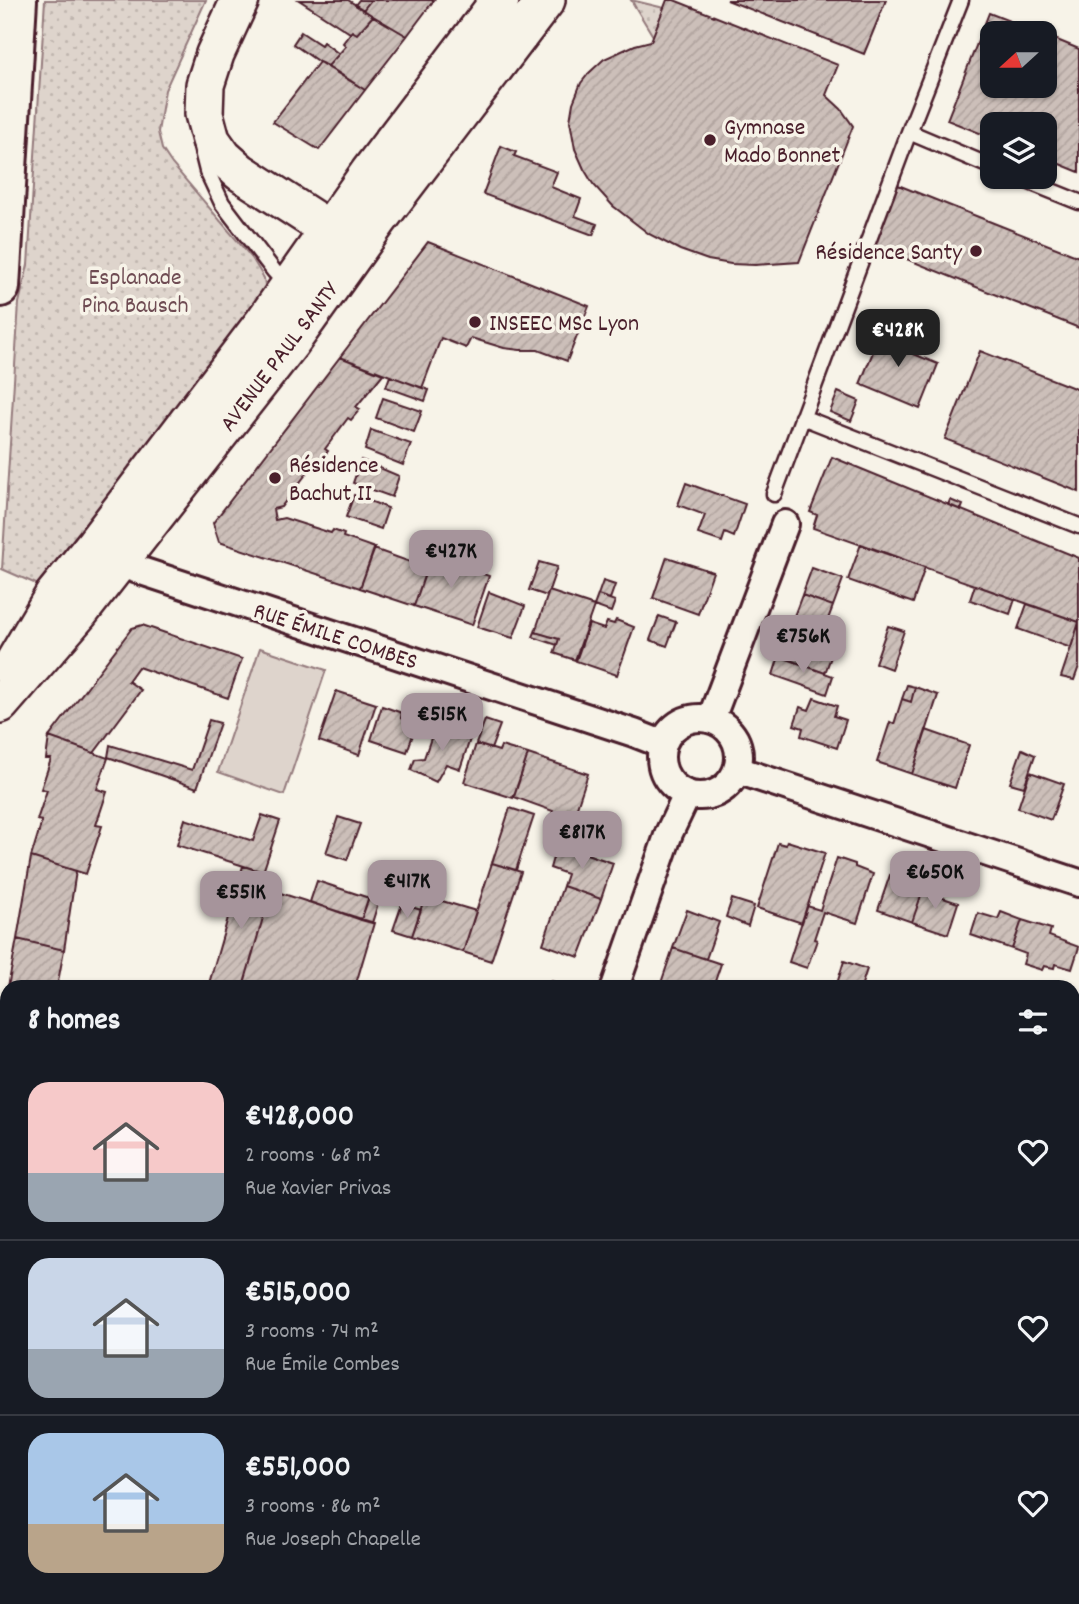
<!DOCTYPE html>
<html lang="en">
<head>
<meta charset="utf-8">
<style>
  :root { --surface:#171b24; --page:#242831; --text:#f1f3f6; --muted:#9ea1a6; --line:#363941; --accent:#a6949b }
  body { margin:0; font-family:Dekko,sans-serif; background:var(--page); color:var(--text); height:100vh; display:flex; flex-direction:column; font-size:26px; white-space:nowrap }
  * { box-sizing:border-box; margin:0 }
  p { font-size:23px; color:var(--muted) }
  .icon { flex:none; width:38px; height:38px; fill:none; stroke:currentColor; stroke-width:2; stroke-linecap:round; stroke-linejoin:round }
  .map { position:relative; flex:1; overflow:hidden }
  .details { position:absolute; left:0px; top:980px; width:1080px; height:625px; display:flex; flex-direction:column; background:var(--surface); border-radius:21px 21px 0 0; box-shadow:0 2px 5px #0004 }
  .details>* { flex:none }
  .needle { width:46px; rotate:249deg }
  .fabs { position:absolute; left:980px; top:21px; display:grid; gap:14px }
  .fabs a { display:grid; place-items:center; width:77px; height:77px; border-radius:14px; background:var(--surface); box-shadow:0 2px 5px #0004; font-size:35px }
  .price { position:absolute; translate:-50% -60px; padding:0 16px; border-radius:14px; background:var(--accent); color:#111; font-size:23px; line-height:46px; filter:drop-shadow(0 2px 4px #0008) }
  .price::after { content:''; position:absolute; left:50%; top:42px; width:21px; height:16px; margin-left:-10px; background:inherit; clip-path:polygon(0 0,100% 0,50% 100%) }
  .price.active { background:#222; color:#fff }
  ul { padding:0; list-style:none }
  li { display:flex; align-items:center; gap:21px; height:175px; padding:0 28px }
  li+li { border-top:2px solid var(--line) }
  li span { display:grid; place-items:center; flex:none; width:196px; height:140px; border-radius:21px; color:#555 }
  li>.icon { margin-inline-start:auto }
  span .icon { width:84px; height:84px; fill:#fffc; stroke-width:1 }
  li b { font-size:30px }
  h2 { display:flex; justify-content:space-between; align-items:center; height:84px; padding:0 28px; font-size:30px }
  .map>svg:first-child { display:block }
</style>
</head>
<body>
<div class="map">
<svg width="1079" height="1604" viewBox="0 0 1079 1604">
  <defs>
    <pattern id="grass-dots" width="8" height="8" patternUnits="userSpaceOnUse" patternTransform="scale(1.75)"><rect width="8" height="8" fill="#ded4cc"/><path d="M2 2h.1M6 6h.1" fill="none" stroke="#c0b6af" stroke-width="1.8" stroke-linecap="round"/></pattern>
    <pattern id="building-hatch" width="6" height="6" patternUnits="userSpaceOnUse" patternTransform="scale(1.75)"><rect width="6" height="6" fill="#ccbfb9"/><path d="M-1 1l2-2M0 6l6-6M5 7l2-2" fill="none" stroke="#b1a49f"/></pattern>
  </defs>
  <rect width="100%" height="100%" fill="#f7f3e8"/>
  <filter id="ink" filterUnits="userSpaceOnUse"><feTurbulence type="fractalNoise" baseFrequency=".0143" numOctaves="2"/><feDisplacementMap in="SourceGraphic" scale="14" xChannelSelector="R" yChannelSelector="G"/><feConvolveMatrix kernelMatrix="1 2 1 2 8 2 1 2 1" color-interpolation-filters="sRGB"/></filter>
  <g filter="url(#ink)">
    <path fill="url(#grass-dots)" stroke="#947a7c" stroke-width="2" d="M45,0H206L165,90L158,132L162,149L172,164L252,258L264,278L266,292L43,587L2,569L19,303L28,265Z
      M631,0L664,8L653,36Z"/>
    <path fill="#ded4cc" stroke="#947a7c" stroke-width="2" d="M260,648L326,670L284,795L218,772Z"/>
    <path fill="url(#building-hatch)" stroke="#4a1f2b" stroke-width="2" d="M299,0H348L373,16L357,34L352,31L350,33Z
      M359,0H371L363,10L355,5Z
      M371,0H434L407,36L363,10Z
      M667,0H674L838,65L826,95L841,109L853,126L799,262L755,265L731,264L708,260L680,250L649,234L613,206L593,184L584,169L575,149L570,121L573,103L581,83L589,73L604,59L635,45L651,41Z
      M727,0H886L864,54Z
      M989,13L1040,33H992V86H1045V35L1079,49V172L1045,158V124H992V138L947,120Z
      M373,16L407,36L365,90L328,66L346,46L343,43L352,31L357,34Z
      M301,32L321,45L323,42L339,54L328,66L319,62L293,44Z
      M319,62L365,90L319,150L273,122Z
      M501,146L516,152L514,156L557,172L551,187L581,199L575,216L597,224L593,235L483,194Z
      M898,185L1079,257V328L874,246Z
      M428,242L589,306L567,361L538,350H520L504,348L471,338L466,348L441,338L422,388L340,357Z
      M888,315L903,322L894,346L938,364L920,409L860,384Z
      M980,351L1079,390V492L945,439Z
      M340,357L383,374L356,407L360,409L351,420L348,418L325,449L328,451L320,462L317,460L281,507L273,509L275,520L284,518L331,533L333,530L344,534L343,537L375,548L360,588L219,542L213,523Z
      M390,376L429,390L425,401L386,387Z
      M838,392L859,401L851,421L830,412Z
      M383,398L422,411L414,432L376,418Z
      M371,430L411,444L403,465L365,450Z
      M832,457L1079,558V622L813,528L817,515L810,512Z
      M361,460L399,476L392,497L353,483Z
      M686,483L745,504L734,537L725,533L722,542L698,534L705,515L678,505Z
      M354,495L388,508L381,529L346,517Z
      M950,500L963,505L961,510L948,505Z
      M861,544L925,567L913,603L848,580Z
      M374,549L427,568L414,606L360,588Z
      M431,555L489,576L472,625L414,606Z
      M667,557L713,572L698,614L653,598Z
      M539,562L557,567L547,596L529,590Z
      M812,568L843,579L833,606L802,595Z
      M603,581L615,585L610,599L598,595Z
      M975,585L1015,599L1010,614L970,600Z
      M549,591L594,606L575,660L554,653L559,639L535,632Z
      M489,592L525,606L513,638L477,627Z
      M598,595L615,601L611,612L594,606Z
      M802,595L833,606L823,632L838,638L825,673L779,656Z
      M1027,604L1079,622L1071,648L1018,629Z
      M659,616L676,622L667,646L650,640Z
      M616,620L634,627L617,675L576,661L589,624L604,629L607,622L614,624Z
      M1079,623V666L1074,680L1061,677Z
      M142,625L242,659L228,698L138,667L128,681L141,690L94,753L49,737L132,628Z
      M888,626L904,631L891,669L875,663Z
      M535,632L559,639L557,645L533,637Z
      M779,656L833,676L827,694L773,675Z
      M907,685L915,687L911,702L902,699Z
      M915,687L938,695L912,774L877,762L890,722L894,724L902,699L911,702Z
      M336,691L376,704L359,755L319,741Z
      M814,698L837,706L834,716L846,720L837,748L801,736L803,728L794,725L800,707L809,710Z
      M382,706L402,713L401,718L417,723L407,752L371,740Z
      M209,720L220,723L197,788L108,757L110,745L192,770Z
      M485,720L500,725L491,749L476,744Z
      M436,724L471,736L460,769L446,764L436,782L411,770L415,759L424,758Z
      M926,730L969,745L955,788L912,774Z
      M49,737L108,758L97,789L107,792L96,825L102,826L86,874L31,857L42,821L37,820L47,790L41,789L51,759H46Z
      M476,744L499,751L501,746L528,754L513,798L464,782Z
      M1022,749L1035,755L1024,787L1010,783Z
      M528,754L588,774L570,828L550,821L553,811L514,797Z
      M1030,772L1064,784L1051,820L1018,808Z
      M510,808L534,816L516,870L492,863Z
      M262,815L280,821L263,872L177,845L185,819L253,841Z
      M338,817L360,824L347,860L326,853Z
      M787,841L825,853L802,923L757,908L778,843L786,845Z
      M557,844L613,863L601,899L563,886L567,874L550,868Z
      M31,857L76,871L64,950L17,939Z
      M837,858L855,864V867L873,874L857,923L823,912L814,939L817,940L807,968L789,962L807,906L820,910Z
      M492,863L521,872L491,961L463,952Z
      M243,866L263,872L258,885L271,890L243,987H208Z
      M890,875L924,887L912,922L878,910Z
      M317,881L369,898L361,920L310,902Z
      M563,886L601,899L579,957L543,944Z
      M924,887L941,892L943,898L958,903L948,934L912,922Z
      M271,890L374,923L355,987H243Z
      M370,893L380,897L372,923L361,920Z
      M425,896L476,911L463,952L412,936Z
      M732,899L754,906L748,926L726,917Z
      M402,904L421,910L412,936L393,930Z
      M687,910L719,922L706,959L673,948Z
      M1001,912L1022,920L1012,949L971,935L978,913L998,919Z
      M1022,920L1051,929L1049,936L1079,947L1072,969L1055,964L1054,968L1044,966L1042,970L1023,964L1026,954L1012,949Z
      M17,939L64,950L57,987H8Z
      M673,948L721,964L713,987H674L661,983Z
      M844,961L867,969L861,987H836Z
      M551,981L570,987H549Z
      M7,993V1034L1,1026Z
      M1074,997L1079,999V1036L1073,1034Z
      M1073,1034L1079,1036V1104L1073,1123Z
      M7,1107V1206L0,1205V1111Z
      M1073,1144L1079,1146V1152L1073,1171Z
      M0,1205L7,1206V1315H0Z
      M0,1315H7V1423L0,1422Z
      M1073,1414L1079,1416V1565L1073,1563Z
      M0,1422L7,1423V1520L0,1519Z
      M0,1519L7,1520V1588H0Z
      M1073,1563L1079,1565L1078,1604H1055L1036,1598H1073Z
      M0,1588H7V1598H19V1604H0Z
      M153,1598H214L213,1602Z
      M214,1598H246L244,1604H219L213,1602Z
      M409,1598L424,1604H406Z
      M409,1598H459L457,1604H424Z
      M991,1598H1036L1041,1599L1040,1604H989Z"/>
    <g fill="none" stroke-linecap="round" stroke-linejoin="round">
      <g stroke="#4a1f2b" stroke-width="19">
        <path id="lane" d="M909,132L992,167
          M201,147L207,171L222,203L274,271L287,285
          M1017,177L1079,202
          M802,417L1079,526
          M774,494L909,132L961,0"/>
      </g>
      <g stroke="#4a1f2b" stroke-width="32">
        <path id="street" d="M107,554L117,563L634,733L662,744
          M661 757a39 39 0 1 1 78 0a39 39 0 1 1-78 0Z
          M711,719L785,524
          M737,770L1079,883
          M615,987L669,833L687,795
          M0,1068L7,1070
          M1073,1261L1079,1242
          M1073,1383L1079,1385
          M387,1604L389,1598
          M958,1604L960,1598"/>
      </g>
      <g stroke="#4a1f2b" stroke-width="42">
        <path id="secondary" d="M240,0L215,54L205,85L204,114L211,140L223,157L240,172L348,242
          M11,668L54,595L95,544L264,322L369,173L500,0
          M0,704L79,613L291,342L379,219L546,0"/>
      </g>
      <g stroke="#4a1f2b" stroke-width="44">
        <path id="primary" d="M0,287L17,0"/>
      </g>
      <use href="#lane" stroke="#f7f3e8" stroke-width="14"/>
      <use href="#street" stroke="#f7f3e8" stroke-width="26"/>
      <use href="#secondary" stroke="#f7f3e8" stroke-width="37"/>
      <use href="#primary" stroke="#f7f3e8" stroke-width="38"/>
    </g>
  </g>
  <g fill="#4a1f2b" stroke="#f7f3e8" stroke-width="2.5">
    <circle cx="710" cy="140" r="7"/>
    <circle cx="976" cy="251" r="7"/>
    <circle cx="475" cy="322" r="7"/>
    <circle cx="275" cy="478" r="7"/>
  </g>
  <g text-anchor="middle" stroke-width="7" stroke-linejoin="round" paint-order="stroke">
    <g font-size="24" fill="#4a1f2b" stroke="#f7f3e8" text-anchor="start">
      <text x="724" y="134">Gymnase<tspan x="724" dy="28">Mado Bonnet</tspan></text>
      <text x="962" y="259" text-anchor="end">Résidence Santy</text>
      <text x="489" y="330">INSEEC MSc Lyon</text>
      <text x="289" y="472">Résidence<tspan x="289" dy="28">Bachut II</tspan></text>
    </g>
    <g font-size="24" fill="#6f4c53" stroke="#f7f3e8">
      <text x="135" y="284">Esplanade<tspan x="135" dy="28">Pina Bausch</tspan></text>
    </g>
    <g font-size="24" fill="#4a1f2b" stroke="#f7f3e8">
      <text transform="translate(278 356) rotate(-53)" y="8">AVENUE PAUL SANTY</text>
      <text transform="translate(336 635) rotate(18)" y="8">RUE ÉMILE COMBES</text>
    </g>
  </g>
</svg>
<div class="fabs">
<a><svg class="needle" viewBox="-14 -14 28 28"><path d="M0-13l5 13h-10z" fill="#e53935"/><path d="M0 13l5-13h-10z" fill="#9ea1a6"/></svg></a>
<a><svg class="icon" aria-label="layers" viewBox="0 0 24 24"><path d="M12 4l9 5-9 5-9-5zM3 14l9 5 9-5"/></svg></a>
</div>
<b class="price active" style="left:898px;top:369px">€428K</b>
<b class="price" style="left:451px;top:590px">€427K</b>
<b class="price" style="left:803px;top:675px">€756K</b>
<b class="price" style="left:442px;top:753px">€515K</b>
<b class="price" style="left:582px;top:871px">€817K</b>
<b class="price" style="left:935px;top:911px">€650K</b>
<b class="price" style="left:407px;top:920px">€417K</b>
<b class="price" style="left:241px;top:931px">€551K</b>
<section class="details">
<h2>8 homes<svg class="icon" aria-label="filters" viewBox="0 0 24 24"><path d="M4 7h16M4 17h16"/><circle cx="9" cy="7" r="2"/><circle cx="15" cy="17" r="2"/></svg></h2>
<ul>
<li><span style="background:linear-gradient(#f6c9c9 65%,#9aa5b1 0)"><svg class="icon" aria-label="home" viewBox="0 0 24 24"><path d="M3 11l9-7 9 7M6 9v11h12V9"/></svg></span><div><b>€428,000</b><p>2 rooms · 68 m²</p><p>Rue Xavier Privas</p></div><svg class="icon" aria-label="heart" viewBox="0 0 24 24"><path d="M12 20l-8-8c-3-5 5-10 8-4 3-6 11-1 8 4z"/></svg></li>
<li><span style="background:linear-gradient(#c9d6e8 65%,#9aa5b1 0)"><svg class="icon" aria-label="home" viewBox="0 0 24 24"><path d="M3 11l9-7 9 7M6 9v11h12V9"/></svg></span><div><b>€515,000</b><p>3 rooms · 74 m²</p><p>Rue Émile Combes</p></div><svg class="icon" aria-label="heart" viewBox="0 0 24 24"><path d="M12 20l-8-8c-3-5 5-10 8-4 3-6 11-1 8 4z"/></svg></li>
<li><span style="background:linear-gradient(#a9c7e8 65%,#b9a48a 0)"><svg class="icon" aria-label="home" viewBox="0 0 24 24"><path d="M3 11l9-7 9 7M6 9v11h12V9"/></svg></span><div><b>€551,000</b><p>3 rooms · 86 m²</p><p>Rue Joseph Chapelle</p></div><svg class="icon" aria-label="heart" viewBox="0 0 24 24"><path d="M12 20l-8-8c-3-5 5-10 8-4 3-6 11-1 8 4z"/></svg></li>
</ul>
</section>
</div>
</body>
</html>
